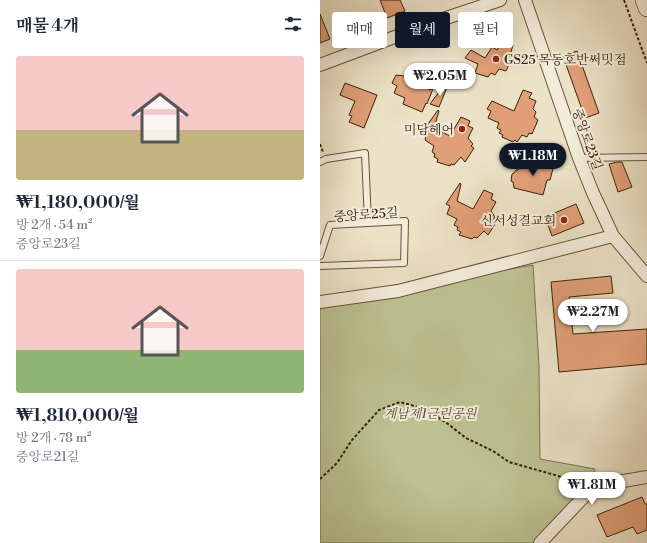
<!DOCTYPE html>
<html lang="ko">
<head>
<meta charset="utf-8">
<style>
  :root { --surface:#fff; --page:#f2f2f3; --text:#1f2937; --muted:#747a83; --line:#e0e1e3; --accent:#111827 }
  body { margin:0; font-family:"Libre Bodoni","Noto Serif KR",serif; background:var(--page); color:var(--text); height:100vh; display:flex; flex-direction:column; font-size:15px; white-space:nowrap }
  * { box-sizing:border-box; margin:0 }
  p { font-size:13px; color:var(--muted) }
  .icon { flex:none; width:22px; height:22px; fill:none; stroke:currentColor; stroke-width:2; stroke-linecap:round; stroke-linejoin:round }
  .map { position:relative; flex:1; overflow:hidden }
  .side { display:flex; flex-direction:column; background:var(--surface); width:320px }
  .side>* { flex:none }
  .hud { position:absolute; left:12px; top:12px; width:255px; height:36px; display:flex; gap:8px }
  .price { position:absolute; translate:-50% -34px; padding:0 9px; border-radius:14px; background:#fff; color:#222; font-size:13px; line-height:26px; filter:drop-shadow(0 1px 2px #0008) }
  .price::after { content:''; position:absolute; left:50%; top:24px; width:12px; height:9px; margin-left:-6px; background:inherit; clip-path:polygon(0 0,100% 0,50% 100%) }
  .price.on { background:var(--accent); color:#fff }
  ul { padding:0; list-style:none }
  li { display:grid; align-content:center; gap:8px; height:212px; padding:0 16px }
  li+li { border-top:1px solid var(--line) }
  li span { display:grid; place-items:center; height:124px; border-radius:4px; color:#555 }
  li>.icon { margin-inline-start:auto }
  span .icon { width:72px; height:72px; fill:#fffc; stroke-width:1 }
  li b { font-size:17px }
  h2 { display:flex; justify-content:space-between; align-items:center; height:48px; padding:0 16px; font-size:17px }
  .tag { padding:0 14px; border-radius:4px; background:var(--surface); box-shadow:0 4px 16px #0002; font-size:14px; line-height:36px }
  .tag.on { background:var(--accent); color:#fff }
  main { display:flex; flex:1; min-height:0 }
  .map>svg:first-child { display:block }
</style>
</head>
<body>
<main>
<section class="side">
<h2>매물 4개<svg class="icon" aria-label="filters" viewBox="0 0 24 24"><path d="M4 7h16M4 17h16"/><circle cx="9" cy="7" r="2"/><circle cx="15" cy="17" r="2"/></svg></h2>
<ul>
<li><span style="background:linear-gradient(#f6c9c9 60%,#c2b280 0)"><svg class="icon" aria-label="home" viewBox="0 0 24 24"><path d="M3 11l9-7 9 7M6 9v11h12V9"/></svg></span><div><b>₩1,180,000/월</b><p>방 2개 · 54 m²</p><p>중앙로23길</p></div></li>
<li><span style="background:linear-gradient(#f6c9c9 65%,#8fb573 0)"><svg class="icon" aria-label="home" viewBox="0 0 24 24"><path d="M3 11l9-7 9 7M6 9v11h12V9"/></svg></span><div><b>₩1,810,000/월</b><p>방 2개 · 78 m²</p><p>중앙로21길</p></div></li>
</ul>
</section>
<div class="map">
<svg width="327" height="543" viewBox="0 0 327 543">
  <rect width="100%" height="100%" fill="#ece2c7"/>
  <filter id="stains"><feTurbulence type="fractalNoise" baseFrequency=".005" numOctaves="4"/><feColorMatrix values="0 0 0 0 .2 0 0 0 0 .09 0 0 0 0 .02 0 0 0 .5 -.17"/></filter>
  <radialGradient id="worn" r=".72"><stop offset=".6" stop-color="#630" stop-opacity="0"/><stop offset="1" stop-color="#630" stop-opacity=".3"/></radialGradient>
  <path fill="#bcc292" stroke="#7c724e" d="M213,265L219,366L220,459L275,469L274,486L220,543H0V302Z"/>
  <path fill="#e19f77" stroke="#3b210a" d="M60,0H80L85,11L67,18Z
    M0,14L10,39L0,43Z
    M182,41L193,45L191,52L194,54L186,71L179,69L175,75L171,73L168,77L155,73L158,64L145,58L151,50L165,58L172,47L177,50Z
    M257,51L279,113L265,118L243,56Z
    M111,64L122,66L107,104L106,103L102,112L83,104L85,98L74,93L77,86L72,83L76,75L84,76L85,80L111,90L107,75Z
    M25,83L57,95L44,128L29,122L32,116L29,115L35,101L20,95Z
    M125,84L128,85L119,107L110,104Z
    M203,90L212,93L209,98L216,101L213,109L216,112L214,117L218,120L212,134L209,133L207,137L202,135L197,142L195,140L193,142L182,137L183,135L179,133L181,130L177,128L179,123L168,118L171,111L167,109L172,101L194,111Z
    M118,110L119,111L114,128L130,136L141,117L150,121L148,126L153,128L148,138L153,144L151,146L154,148L145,162L141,157L134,165L131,164L130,166L117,162L118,159L114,157L115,154L112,152L114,146L105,140L107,133L103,131Z
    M223,160L230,161V164L234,165L230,180H227L223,195L194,188L193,182L191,181L192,174L194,173L196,170H198L200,164L213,165V161L221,162Z
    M297,162H302L312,187L298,192L289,164Z
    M140,183L141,184L137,201L153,209L164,190L173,194L171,199L176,202L171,211L175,217L174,219L177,221L168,235L164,231L157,238L154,237L152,239L139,235L141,232L137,230L138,227L134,225L137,219L127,214L130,206L126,204Z
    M256,204L264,223L232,236L225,217Z
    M291,276L293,293L249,297L253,334L327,329V364L239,372L231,282Z
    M322,497L325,504H327V530L317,534L313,527L287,537L277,515Z"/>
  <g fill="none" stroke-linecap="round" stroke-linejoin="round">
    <g stroke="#675139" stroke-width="8">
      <path id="service" d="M259,158L327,157
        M0,162L6,159L45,153L48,223
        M0,256L10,225L85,221L84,263L0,266"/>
    </g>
    <g stroke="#675139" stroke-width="14">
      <path id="minor" d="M205,0L259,158L273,193L293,236L327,276
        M0,65L120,20L180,0
        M0,302L78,291L293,236
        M220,543L274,486L327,477"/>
    </g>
    <g stroke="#3b210a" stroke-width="18">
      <path id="secondary" d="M324,0L327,8"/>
    </g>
    <path stroke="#3b210a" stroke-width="2" stroke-dasharray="3 2" stroke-linecap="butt" d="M304,0L327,63
      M0,144L3,152
      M0,479L17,463L32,440L59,410L80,402L105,409L128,424L146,438L173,451L189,462L263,483"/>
    <use href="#service" stroke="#f3ecdb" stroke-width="6"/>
    <use href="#minor" stroke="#f3ecdb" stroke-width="12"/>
    <use href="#secondary" stroke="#f3ecdb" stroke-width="17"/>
  </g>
  <g fill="#8f2418" stroke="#f3ecdb" stroke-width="1.5">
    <circle cx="176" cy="59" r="4"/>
    <circle cx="142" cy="129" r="4"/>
    <circle cx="244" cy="220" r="4"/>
  </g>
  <g text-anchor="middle" stroke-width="4" stroke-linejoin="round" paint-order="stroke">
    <g font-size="13" fill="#3b210a" stroke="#f3ecdb" text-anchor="end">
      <text x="184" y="64" text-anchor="start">GS25 목동호반써밋점</text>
      <text x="134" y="134">미담헤어</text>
      <text x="236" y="225">신서성결교회</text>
    </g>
    <g font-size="13" fill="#3b210a" stroke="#f3ecdb">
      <text transform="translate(268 139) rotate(70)" y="5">중앙로23길</text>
      <text transform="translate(46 214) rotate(-4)" y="5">중앙로25길</text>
    </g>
    <g font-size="13" font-style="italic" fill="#5b492c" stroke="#f3ecdb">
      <text x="110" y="418">계남제1근린공원</text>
    </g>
  </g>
  <rect width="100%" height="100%" filter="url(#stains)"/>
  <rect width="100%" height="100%" fill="url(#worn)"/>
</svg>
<b class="price" style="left:120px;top:97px">₩2.05M</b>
<b class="price on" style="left:213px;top:177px">₩1.18M</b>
<b class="price" style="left:273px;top:333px">₩2.27M</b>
<b class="price" style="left:272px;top:506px">₩1.81M</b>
<div class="hud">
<a class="tag">매매</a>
<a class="tag on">월세</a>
<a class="tag">필터</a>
</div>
</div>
</main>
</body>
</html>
